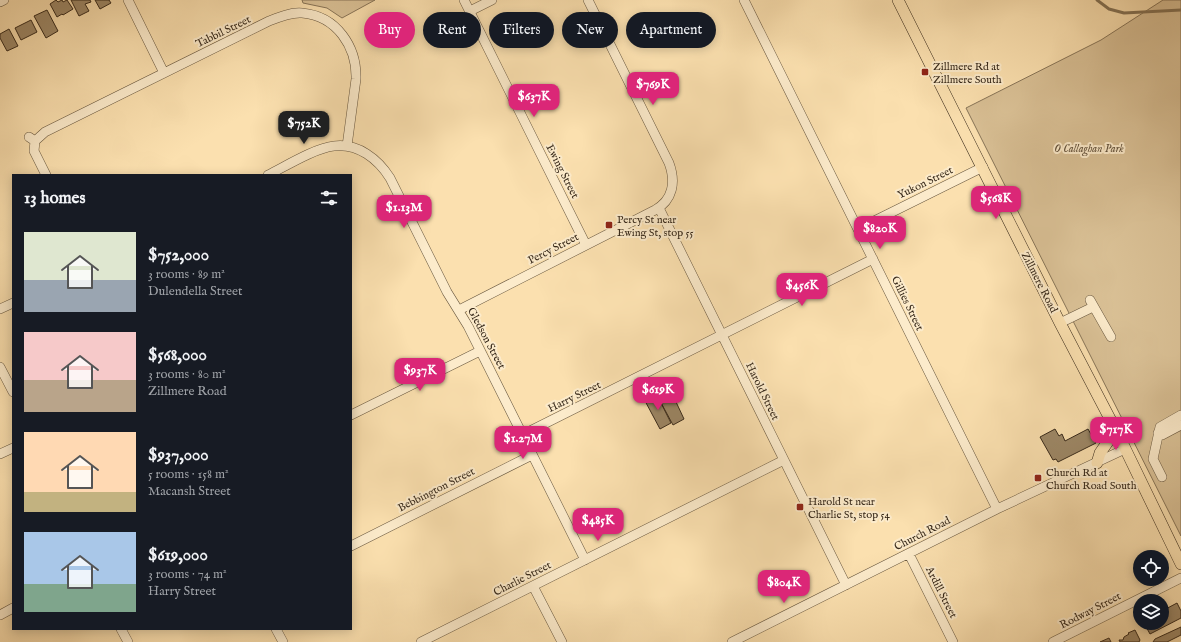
<!DOCTYPE html>
<html lang="en">
<head>
<meta charset="utf-8">
<style>
  :root { --surface:#171b24; --page:#20242c; --text:#f1f3f6; --muted:#9ea1a6; --accent:#db2777 }
  body { margin:0; font-family:"IM FELL English",serif; background:var(--page); color:var(--text); height:100vh; display:flex; flex-direction:column; font-size:15px; white-space:nowrap }
  * { box-sizing:border-box; margin:0 }
  p { font-size:13px; color:var(--muted) }
  .icon { flex:none; width:22px; height:22px; fill:none; stroke:currentColor; stroke-width:2; stroke-linecap:round; stroke-linejoin:round }
  .map { position:relative; flex:1; overflow:hidden }
  .side { position:absolute; left:12px; top:174px; width:340px; height:456px; display:flex; flex-direction:column; background:var(--surface); border-radius:0px; box-shadow:0 2px 10px #0003 }
  .side>* { flex:none }
  .banner { position:absolute; left:364px; top:12px; width:380px; height:36px; display:flex; gap:8px }
  .fabs { position:absolute; left:1133px; top:550px; display:grid; gap:8px }
  .fabs a { display:grid; place-items:center; width:36px; height:36px; border-radius:50%; background:var(--surface); box-shadow:0 2px 10px #0003; font-size:20px }
  .price { position:absolute; translate:-50% -34px; padding:0 9px; border-radius:8px; background:var(--accent); color:#fff; font-size:13px; line-height:26px; filter:drop-shadow(0 1px 2px #0008) }
  .price::after { content:''; position:absolute; left:50%; top:24px; width:12px; height:9px; margin-left:-6px; background:inherit; clip-path:polygon(0 0,100% 0,50% 100%) }
  .price.on { background:#222; color:#fff }
  ul { padding:0; list-style:none }
  li { display:flex; align-items:center; gap:12px; height:100px; padding:0 12px }
  li span { display:grid; place-items:center; flex:none; width:112px; height:80px; border-radius:0px; color:#555 }
  li>.icon { margin-inline-start:auto }
  span .icon { width:48px; height:48px; fill:#fffc; stroke-width:1 }
  li b { font-size:17px }
  h2 { display:flex; justify-content:space-between; align-items:center; height:48px; padding:0 12px; font-size:17px }
  .tag { padding:0 14px; border-radius:18px; background:var(--surface); box-shadow:0 2px 10px #0003; font-size:14px; line-height:36px }
  .tag.on { background:var(--accent); color:#fff }
  .map>svg:first-child { display:block }
</style>
</head>
<body>
<div class="map">
<svg width="1181" height="642" viewBox="0 0 1181 642">
  <rect width="100%" height="100%" fill="#fbe0af"/>
  <filter id="stains"><feTurbulence type="fractalNoise" baseFrequency=".005" numOctaves="4"/><feColorMatrix values="0 0 0 0 .2 0 0 0 0 .09 0 0 0 0 .02 0 0 0 .5 -.17"/></filter>
  <radialGradient id="worn" r=".72"><stop offset=".6" stop-color="#630" stop-opacity="0"/><stop offset="1" stop-color="#630" stop-opacity=".3"/></radialGradient>
  <path fill="#dac196" stroke="#887558" d="M302,0H375L342,18L327,8L303,3Z
    M1163,0H1181V536L966,108L1101,40Z"/>
  <g fill="none" stroke-linecap="round" stroke-linejoin="round">
    <path stroke="#847255" stroke-width="3" d="M1097,0L1109,9L1124,13L1181,10"/>
  </g>
  <path fill="#9d8867" stroke="#37291a" d="M56,0L58,2L62,0L63,2L67,0L73,9L63,15L62,14L57,17L50,4Z
    M71,0H90L91,2L85,4L89,11L79,16Z
    M95,0H109L111,3L100,9Z
    M47,10L58,31L46,38L34,16Z
    M31,20L37,32L21,40L15,28Z
    M9,29L18,46L7,51L0,38V34Z
    M669,387L684,419L673,425L659,399L661,398L658,392Z
    M656,393L671,423L660,429L644,399Z
    M1055,429L1059,436L1062,434L1065,441L1088,429L1096,443L1058,462L1056,459L1053,460L1040,437Z
    M1177,603L1181,611V618L1150,634L1144,623H1162V611Z
    M1181,627V635L1167,642H1153L1155,639Z
    M1135,630L1140,640L1139,642H1120L1119,640H1123L1124,637L1129,634L1128,633Z
    M1109,638L1111,642H1100Z"/>
  <g fill="none" stroke-linecap="round" stroke-linejoin="round">
    <g stroke="#68573f" stroke-width="10">
      <path id="minor" d="M128,0L164,73
        M464,0L586,245
        M744,0L997,509
        M0,2L4,0
        M470,11L492,0
        M29,137L35,141L34,151L46,175
        M35,141L45,132L269,21C279,17 291,12 302,13C337,16 357,47 356,79L347,146
        M268,175C286,166 315,148 334,146C358,143 378,159 390,178L447,292L468,326L585,560
        M659,208L846,585
        M858,229L983,167
        M1090,300L1111,337
        M0,309L13,303
        M459,310L655,210C673,200 676,182 669,163L588,0
        M1060,323L1093,307
        M0,367L13,392
        M351,415L480,351
        M1158,433L1162,435L1181,425
        M522,435L873,259
        M0,454L13,448
        M1162,477L1153,459L1160,427L1181,415
        M351,546L532,455
        M909,554L953,642
        M533,586L562,642
        M0,615L13,608
        M121,629L128,642
        M276,629L283,642
        M421,642L784,460
        M732,642L997,509L1125,449
        M1053,642L1181,578"/>
    </g>
    <g stroke="#37291a" stroke-width="12">
      <path id="major" d="M898,0L1060,323L1120,438L1181,564
        M1097,463L1100,453L1116,430"/>
    </g>
    <use href="#minor" stroke="#fcebcb" stroke-width="9"/>
    <use href="#major" stroke="#fbe0af" stroke-width="11"/>
  </g>
  <g fill="#8f2418" stroke="#fcebcb" stroke-width="1.5">
    <rect x="921" y="68" width="8" height="8" rx="2"/>
    <rect x="605" y="221" width="8" height="8" rx="2"/>
    <rect x="1034" y="474" width="8" height="8" rx="2"/>
    <rect x="796" y="503" width="8" height="8" rx="2"/>
  </g>
  <g text-anchor="middle" stroke-width="4" stroke-linejoin="round" paint-order="stroke">
    <g font-size="11" fill="#37291a" stroke="#fcebcb">
      <text transform="translate(223 31) rotate(-26)" y="4">Tabbil Street</text>
      <text transform="translate(563 171) rotate(63)" y="4">Ewing Street</text>
      <text transform="translate(925 182) rotate(-26)" y="4">Yukon Street</text>
      <text transform="translate(553 248) rotate(-27)" y="4">Percy Street</text>
      <text transform="translate(1040 282) rotate(63)" y="4">Zillmere Road</text>
      <text transform="translate(908 303) rotate(64)" y="4">Gillies Street</text>
      <text transform="translate(487 338) rotate(62)" y="4">Gledson Street</text>
      <text transform="translate(763 391) rotate(64)" y="4">Harold Street</text>
      <text transform="translate(574 396) rotate(-26)" y="4">Harry Street</text>
      <text transform="translate(436 489) rotate(-27)" y="4">Bebbington Street</text>
      <text transform="translate(922 533) rotate(-27)" y="4">Church Road</text>
      <text transform="translate(522 578) rotate(-27)" y="4">Charlie Street</text>
      <text transform="translate(942 592) rotate(63)" y="4">Ardill Street</text>
      <text transform="translate(1090 610) rotate(-27)" y="4">Rodway Street</text>
    </g>
    <g font-size="11" fill="#37291a" stroke="#fcebcb" text-anchor="start">
      <text x="933" y="70">Zillmere Rd at<tspan x="933" dy="13">Zillmere South</tspan></text>
      <text x="617" y="223">Percy St near<tspan x="617" dy="13">Ewing St, stop 55</tspan></text>
      <text x="1046" y="476">Church Rd at<tspan x="1046" dy="13">Church Road South</tspan></text>
      <text x="808" y="505">Harold St near<tspan x="808" dy="13">Charlie St, stop 54</tspan></text>
    </g>
    <g font-size="11" font-style="italic" fill="#604f39" stroke="#fcebcb">
      <text x="1089" y="152">O Callaghan Park</text>
    </g>
  </g>
  <rect width="100%" height="100%" filter="url(#stains)"/>
  <rect width="100%" height="100%" fill="url(#worn)"/>
</svg>
<div class="fabs">
<a><svg class="icon" aria-label="locate" viewBox="0 0 24 24"><circle cx="12" cy="12" r="6"/><path d="M12 2v4M12 18v4M2 12h4M18 12h4"/></svg></a>
<a><svg class="icon" aria-label="layers" viewBox="0 0 24 24"><path d="M12 4l9 5-9 5-9-5zM3 14l9 5 9-5"/></svg></a>
</div>
<b class="price" style="left:653px;top:106px">$769K</b>
<b class="price" style="left:534px;top:118px">$637K</b>
<b class="price on" style="left:304px;top:145px">$752K</b>
<b class="price" style="left:996px;top:220px">$568K</b>
<b class="price" style="left:404px;top:229px">$1.13M</b>
<b class="price" style="left:880px;top:250px">$820K</b>
<b class="price" style="left:802px;top:307px">$456K</b>
<b class="price" style="left:420px;top:392px">$937K</b>
<b class="price" style="left:658px;top:411px">$619K</b>
<b class="price" style="left:1116px;top:451px">$717K</b>
<b class="price" style="left:523px;top:460px">$1.27M</b>
<b class="price" style="left:598px;top:542px">$485K</b>
<b class="price" style="left:784px;top:604px">$804K</b>
<div class="banner">
<a class="tag on">Buy</a>
<a class="tag">Rent</a>
<a class="tag">Filters</a>
<a class="tag">New</a>
<a class="tag">Apartment</a>
</div>
<section class="side">
<h2>13 homes<svg class="icon" aria-label="filters" viewBox="0 0 24 24"><path d="M4 7h16M4 17h16"/><circle cx="9" cy="7" r="2"/><circle cx="15" cy="17" r="2"/></svg></h2>
<ul>
<li><span style="background:linear-gradient(#dfe7d0 60%,#9aa5b1 0)"><svg class="icon" aria-label="home" viewBox="0 0 24 24"><path d="M3 11l9-7 9 7M6 9v11h12V9"/></svg></span><div><b>$752,000</b><p>3 rooms · 89 m²</p><p>Dulendella Street</p></div></li>
<li><span style="background:linear-gradient(#f6c9c9 60%,#b9a48a 0)"><svg class="icon" aria-label="home" viewBox="0 0 24 24"><path d="M3 11l9-7 9 7M6 9v11h12V9"/></svg></span><div><b>$568,000</b><p>3 rooms · 80 m²</p><p>Zillmere Road</p></div></li>
<li><span style="background:linear-gradient(#ffd9b3 75%,#c2b280 0)"><svg class="icon" aria-label="home" viewBox="0 0 24 24"><path d="M3 11l9-7 9 7M6 9v11h12V9"/></svg></span><div><b>$937,000</b><p>5 rooms · 158 m²</p><p>Macansh Street</p></div></li>
<li><span style="background:linear-gradient(#a9c7e8 65%,#7fa58c 0)"><svg class="icon" aria-label="home" viewBox="0 0 24 24"><path d="M3 11l9-7 9 7M6 9v11h12V9"/></svg></span><div><b>$619,000</b><p>3 rooms · 74 m²</p><p>Harry Street</p></div></li>
</ul>
</section>
</div>
</body>
</html>
